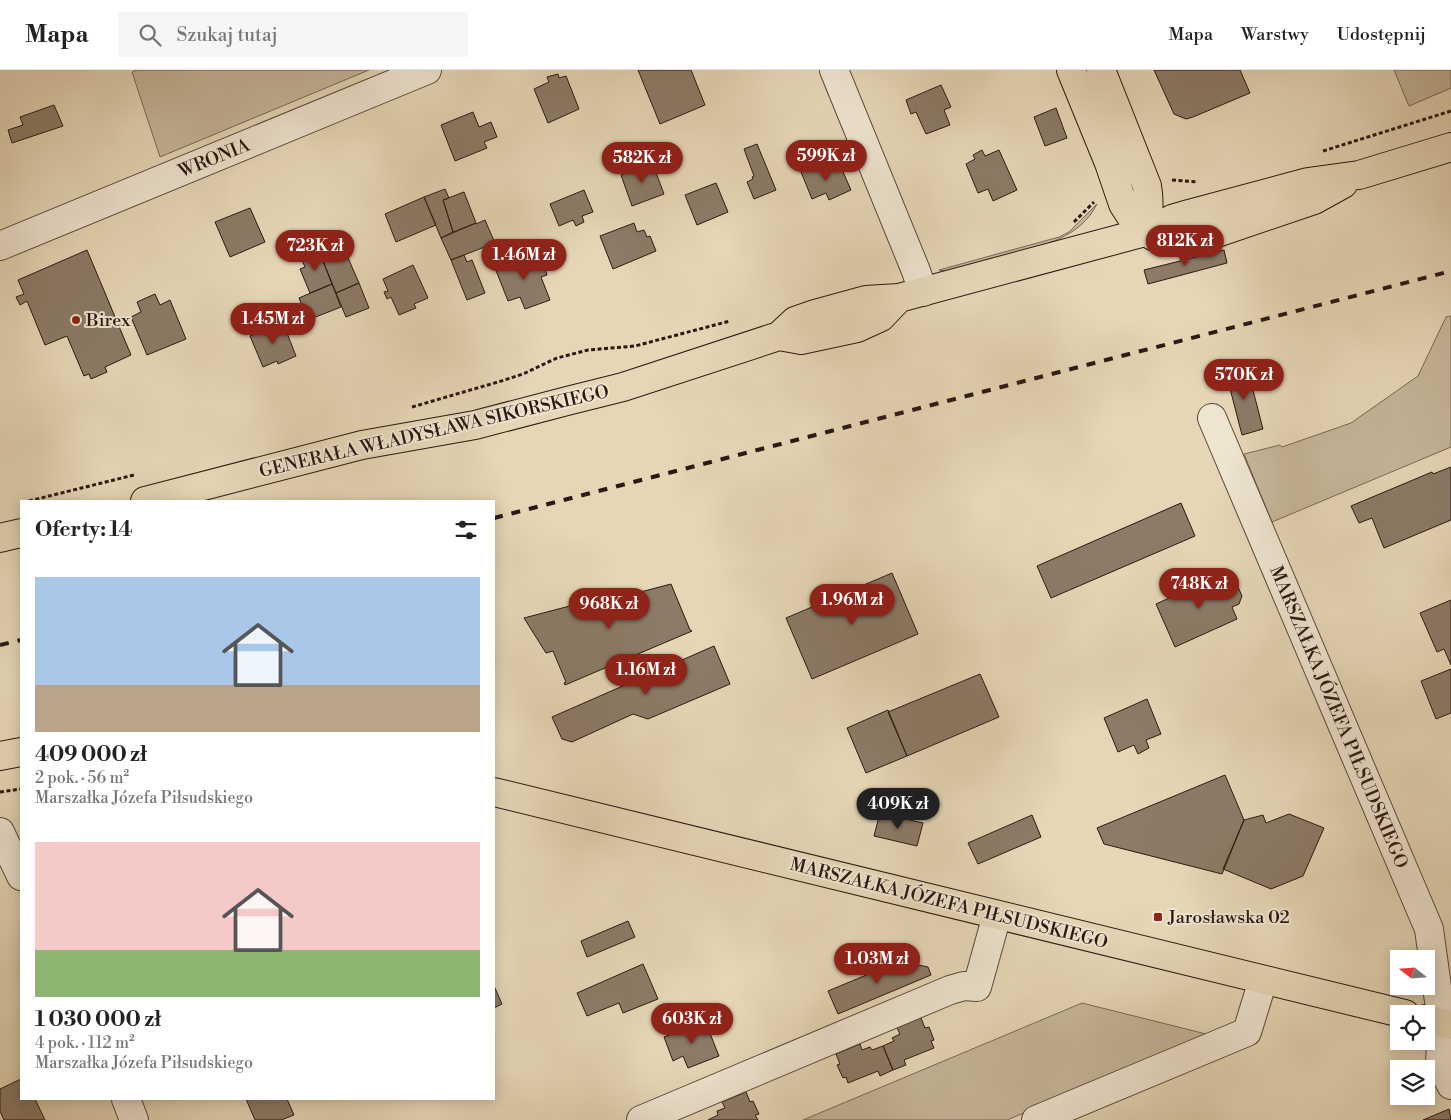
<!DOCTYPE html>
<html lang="pl">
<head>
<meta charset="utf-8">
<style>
  :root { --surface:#fff; --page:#f6f6f6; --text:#222; --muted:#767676; --line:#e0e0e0; --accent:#8f2418 }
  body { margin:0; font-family:"Libre Bodoni",serif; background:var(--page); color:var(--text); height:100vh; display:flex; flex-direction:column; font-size:19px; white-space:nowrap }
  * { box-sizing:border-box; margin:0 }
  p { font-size:16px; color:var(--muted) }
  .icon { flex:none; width:28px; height:28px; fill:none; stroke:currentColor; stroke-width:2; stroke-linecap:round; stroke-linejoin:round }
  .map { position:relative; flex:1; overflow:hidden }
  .drawer { position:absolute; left:20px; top:430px; width:475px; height:600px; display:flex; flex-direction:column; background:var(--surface); border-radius:0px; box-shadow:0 2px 12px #0003 }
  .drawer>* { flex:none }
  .needle { width:32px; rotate:287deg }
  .buttons { position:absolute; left:1390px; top:880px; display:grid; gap:10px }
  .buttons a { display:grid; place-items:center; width:45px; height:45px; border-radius:0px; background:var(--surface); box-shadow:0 2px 12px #0003; font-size:25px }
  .price { position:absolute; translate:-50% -42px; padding:0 11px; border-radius:18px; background:var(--accent); color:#fff; font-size:16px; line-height:32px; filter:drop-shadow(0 1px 2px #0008) }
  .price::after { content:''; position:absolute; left:50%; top:30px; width:15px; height:11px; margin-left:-8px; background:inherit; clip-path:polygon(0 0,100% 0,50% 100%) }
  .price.current { background:#222; color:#fff }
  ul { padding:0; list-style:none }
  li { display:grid; align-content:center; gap:10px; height:265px; padding:0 15px }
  li span { display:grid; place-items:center; height:155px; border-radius:0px; color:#555 }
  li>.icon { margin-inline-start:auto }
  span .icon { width:90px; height:90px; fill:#fffc; stroke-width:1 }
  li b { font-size:21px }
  h2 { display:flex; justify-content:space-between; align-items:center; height:60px; padding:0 15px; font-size:21px }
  header { display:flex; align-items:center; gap:30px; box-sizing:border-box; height:70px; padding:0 25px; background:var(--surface); border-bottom:1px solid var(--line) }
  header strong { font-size:24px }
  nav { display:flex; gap:28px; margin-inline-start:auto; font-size:18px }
  .search { width:350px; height:45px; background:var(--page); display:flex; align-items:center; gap:12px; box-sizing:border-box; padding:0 18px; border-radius:0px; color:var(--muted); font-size:19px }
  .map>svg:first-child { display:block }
</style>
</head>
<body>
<header>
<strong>Mapa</strong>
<div class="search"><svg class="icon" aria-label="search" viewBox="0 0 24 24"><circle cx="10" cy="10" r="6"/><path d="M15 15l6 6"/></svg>Szukaj tutaj</div>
<nav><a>Mapa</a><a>Warstwy</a><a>Udostępnij</a></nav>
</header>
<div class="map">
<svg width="1451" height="1050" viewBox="0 0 1451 1050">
  <rect width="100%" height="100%" fill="#e5d6b6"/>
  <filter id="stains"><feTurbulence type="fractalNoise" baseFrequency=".004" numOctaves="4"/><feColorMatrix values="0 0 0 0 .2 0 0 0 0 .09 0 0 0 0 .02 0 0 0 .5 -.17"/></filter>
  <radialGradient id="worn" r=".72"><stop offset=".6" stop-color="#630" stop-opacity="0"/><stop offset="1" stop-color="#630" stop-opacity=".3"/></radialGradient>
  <path fill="#c5b69a" stroke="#786856" d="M137,0H369L160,87L132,2Z
    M1394,0H1451V18L1409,36Z
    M1097,134C1080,168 1044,175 1010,184C989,190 968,196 947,201L939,200L1059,167L1069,162Z
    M1451,246V377L1272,452L1244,384L1280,375L1282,377L1351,353L1418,306L1446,247Z
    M1082,933L1210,965L1007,1050H803Z"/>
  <path fill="#8b7b67" stroke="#2a1911" d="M638,0H691L705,35L660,54Z
    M1154,0H1240L1250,23L1193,47L1186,49L1174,44Z
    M558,4L559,8L566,6L579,39L548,53L534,19L549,12L547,7Z
    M941,15L951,37L944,40L950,55L926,64L916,42L911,44L906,30Z
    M54,35L63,56L12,73L8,60L23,55L20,47Z
    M1056,38L1067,68L1045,76L1034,47Z
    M473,42L479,57L491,52L497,67L484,72L487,78L455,91L441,55Z
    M757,74L776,120L754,129L747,112L753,109L752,107L754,106L744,79Z
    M982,80L985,86L999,80L1017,120L993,131L988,119L978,123L966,94L975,89L973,85Z
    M652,92L664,124L632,136L621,105Z
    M823,94L826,101L840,95L851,120L829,130L826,123L812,129L801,102Z
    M716,113L728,142L697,155L685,125Z
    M445,119L449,128L443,130L453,162L441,168L424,127Z
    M584,120L593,142L582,146L584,152L576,156L573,150L559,156L550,134Z
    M464,122L476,153L453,162L443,130Z
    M424,127L436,155L396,172L385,144Z
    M250,138L265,172L230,187L215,152Z
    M485,150L495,173L451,190L441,168L476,153V154Z
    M634,153L637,162L644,160L647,167L650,166L656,181L613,199L600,166Z
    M341,172L359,213L336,223L319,181Z
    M87,180L131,285L105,297L107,302L91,309L89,304L84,306L67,266L45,275L27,231L20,235L16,227L24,224L18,210Z
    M1224,180L1227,193L1148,214L1144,200Z
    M319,181L332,214L310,223L300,199L305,197L301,188Z
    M532,184L535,191L541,188L547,205L541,207L550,230L525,239L520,227L508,231L495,198Z
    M464,185L467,192L472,190L485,223L467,230L451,190Z
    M413,195L428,228L414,234L416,238L399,245L391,227L387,229L384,222L388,221L383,209Z
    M359,213L369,238L346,247L336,223Z
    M332,214L341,237L308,250L299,228Z
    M155,224L160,235L170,230L186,269L147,285L131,247L141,242L137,232Z
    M283,253L296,286L278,294L277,291L263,297L250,266Z
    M1247,297L1263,359L1242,365L1226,303Z
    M1451,397V450L1384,478L1372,448L1359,453L1351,436L1432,402L1433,404Z
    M1181,433L1195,466L1051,528L1037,496Z
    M892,503L918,564L812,609L786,548Z
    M1218,506L1223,517L1231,514L1238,517L1242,526L1239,534L1232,537L1237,549L1175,577L1156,534Z
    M671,514L690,560L692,561L565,615L564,613L566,612L553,581L546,583L524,548L604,527L606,531Z
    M1451,530V595L1444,579L1437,582L1420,543Z
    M714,576L730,614L648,649L633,644L572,672L562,669L552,647Z
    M1451,599V643L1436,649L1421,611Z
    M980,604L999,647L907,686L888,642Z
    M1147,629L1161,664L1146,670L1149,678L1138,684L1134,675L1118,682L1104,648Z
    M888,640L907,686L866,703L847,658Z
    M1225,705L1244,750L1222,804L1104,774L1097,758Z
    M880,743L923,753L917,776L874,766Z
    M1289,744L1324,758L1303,806L1271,819L1223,799L1244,750L1263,745L1266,753Z
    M1032,745L1041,767L978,794L968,773Z
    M628,851L635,867L587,887L581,871Z
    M900,891L928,897L931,905L838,944L828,921Z
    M643,894L658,929L623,943L619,933L587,946L577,923Z
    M494,916L502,934L494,938Z
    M919,948H921L925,958L929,957L934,970L931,971L934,978L904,990L906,995L893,1000L883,976L894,971L892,968L900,964L897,958Z
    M705,951L719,986L688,998L683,986L673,991L664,967Z
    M860,974L862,980L870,977L872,980L883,976L893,1000L880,1006L878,1001L848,1013L846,1007L843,1008L837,995L840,994L836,984Z
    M21,1009V1029H35L45,1050H4L0,1041V1019Z
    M746,1022L750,1032L753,1031L759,1044L755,1045L758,1050H708L718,1045L717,1041L725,1038L722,1032Z
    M246,1029H287L294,1045L281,1050H255Z
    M1449,1039L1451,1050H1423Z"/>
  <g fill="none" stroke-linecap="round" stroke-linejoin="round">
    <g stroke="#59483a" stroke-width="30">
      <path id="minor" d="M834,0L916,201L923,222
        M0,176L427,0
        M1212,348L1429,859L1442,953L1440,993L1451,1015
        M0,762L21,806
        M126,1029L134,1050
        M641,1050L950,920L964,916L977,917L997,845
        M1036,1050L1247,962L1263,910"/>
    </g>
    <g stroke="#2a1911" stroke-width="30">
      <path id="major" d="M1071,0L1109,93L1123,134L1136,154L1145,162L1155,167L1169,171H1180L1208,166L1314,130L1343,114
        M1101,0L1147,116C1150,133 1149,146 1145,162
        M779,266L795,251L815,244L866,230L899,228L1145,162L1172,149L1189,144L1308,112L1359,105L1451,77
        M145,431L362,375L475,355L567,331L623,317L779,266L801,270L857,258L881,247L899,228
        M0,468L21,463
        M0,686L21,682
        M494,722L1405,944
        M1426,949L1451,955"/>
    </g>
    <path stroke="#2a1911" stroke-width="3" stroke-dasharray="4 2.5" stroke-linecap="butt" d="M1323,81L1451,41
      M1172,110L1198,112
      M1074,152L1094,132
      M412,337L498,312L523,304L557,288L588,280L635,276L730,251
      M29,431L134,405
      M0,722L21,719
      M1401,972L1414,976"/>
    <use href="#minor" stroke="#eee4d0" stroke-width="28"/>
    <use href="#major" stroke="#e5d6b6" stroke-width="28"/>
    <path stroke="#2a1911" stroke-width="4" stroke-dasharray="9 9" stroke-linecap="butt" d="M494,448L1451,201
      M0,575L21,570"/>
  </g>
  <g fill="#8f2418" stroke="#eee4d0" stroke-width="2">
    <circle cx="76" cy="250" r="5"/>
    <rect x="1153" y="842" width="10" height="10" rx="2.5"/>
  </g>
  <g text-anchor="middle" stroke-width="4" stroke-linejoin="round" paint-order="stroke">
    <g font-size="18" fill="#2a1911" stroke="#eee4d0">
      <text transform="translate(214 88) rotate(-22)" y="6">WRONIA</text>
      <text transform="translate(434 361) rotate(-13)" y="6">GENERAŁA WŁADYSŁAWA SIKORSKIEGO</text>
      <text transform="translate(1339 647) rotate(67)" y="6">MARSZAŁKA JÓZEFA PIŁSUDSKIEGO</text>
      <text transform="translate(949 833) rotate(14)" y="6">MARSZAŁKA JÓZEFA PIŁSUDSKIEGO</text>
    </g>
    <g font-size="18" fill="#2a1911" stroke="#eee4d0" text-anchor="start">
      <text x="86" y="256">Birex</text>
      <text x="1168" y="853">Jarosławska 02</text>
    </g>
  </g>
  <rect width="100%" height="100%" filter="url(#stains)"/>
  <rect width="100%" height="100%" fill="url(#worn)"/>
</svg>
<div class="buttons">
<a><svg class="needle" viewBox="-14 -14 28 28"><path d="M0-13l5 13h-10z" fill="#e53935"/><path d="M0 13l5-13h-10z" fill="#767676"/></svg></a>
<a><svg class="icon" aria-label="locate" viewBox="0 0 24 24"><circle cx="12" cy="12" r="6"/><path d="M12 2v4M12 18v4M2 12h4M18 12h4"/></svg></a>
<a><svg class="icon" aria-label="layers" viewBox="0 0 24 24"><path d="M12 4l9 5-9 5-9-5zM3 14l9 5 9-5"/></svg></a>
</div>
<b class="price" style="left:826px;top:112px">599K zł</b>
<b class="price" style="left:642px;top:114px">582K zł</b>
<b class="price" style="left:1185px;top:197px">812K zł</b>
<b class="price" style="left:315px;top:202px">723K zł</b>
<b class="price" style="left:524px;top:211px">1.46M zł</b>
<b class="price" style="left:273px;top:275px">1.45M zł</b>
<b class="price" style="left:1244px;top:331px">570K zł</b>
<b class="price" style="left:1199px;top:540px">748K zł</b>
<b class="price" style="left:852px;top:556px">1.96M zł</b>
<b class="price" style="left:609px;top:560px">968K zł</b>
<b class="price" style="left:646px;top:626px">1.16M zł</b>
<b class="price current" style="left:898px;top:760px">409K zł</b>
<b class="price" style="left:877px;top:915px">1.03M zł</b>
<b class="price" style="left:692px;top:975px">603K zł</b>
<section class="drawer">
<h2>Oferty: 14<svg class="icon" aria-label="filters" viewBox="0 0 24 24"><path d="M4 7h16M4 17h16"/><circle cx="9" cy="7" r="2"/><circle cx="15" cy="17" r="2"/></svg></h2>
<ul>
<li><span style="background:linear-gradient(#a9c7e8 70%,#b9a48a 0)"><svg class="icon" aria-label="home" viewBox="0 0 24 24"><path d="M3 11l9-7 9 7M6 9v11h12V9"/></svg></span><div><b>409 000 zł</b><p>2 pok. · 56 m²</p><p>Marszałka Józefa Piłsudskiego</p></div></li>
<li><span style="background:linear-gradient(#f6c9c9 70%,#8fb573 0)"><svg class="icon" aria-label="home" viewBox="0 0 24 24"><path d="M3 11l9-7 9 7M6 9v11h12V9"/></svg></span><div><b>1 030 000 zł</b><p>4 pok. · 112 m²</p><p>Marszałka Józefa Piłsudskiego</p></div></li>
</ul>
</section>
</div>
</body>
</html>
